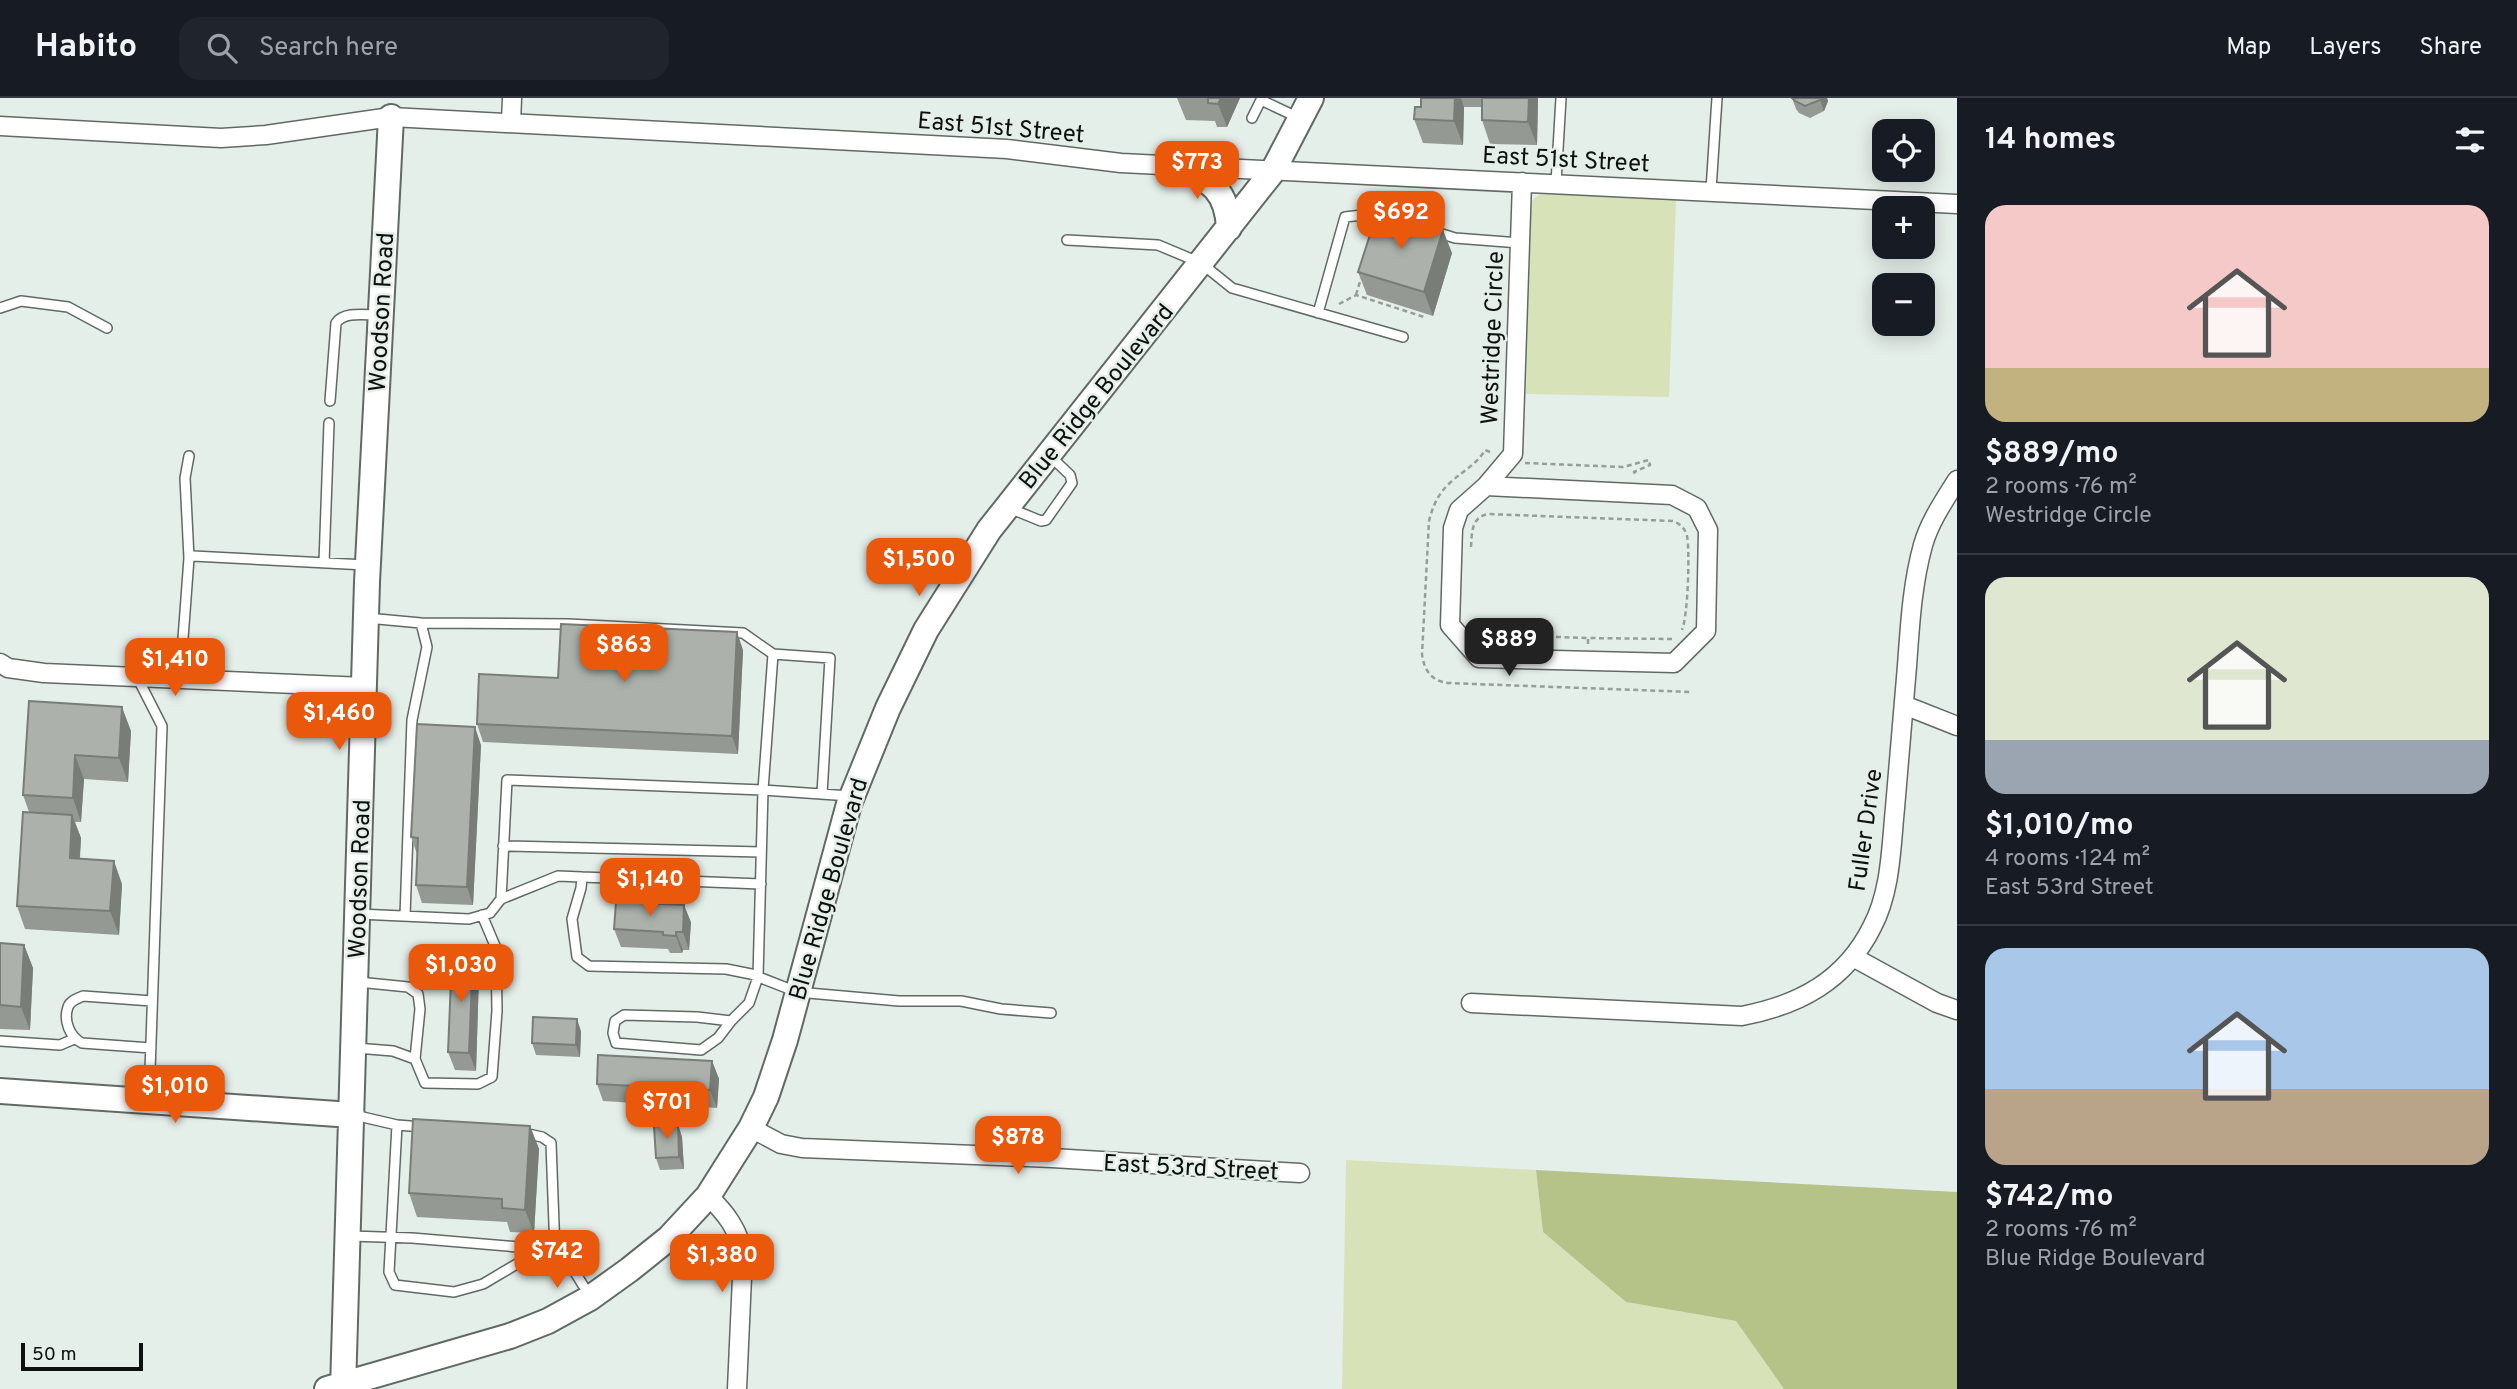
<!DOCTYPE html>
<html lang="en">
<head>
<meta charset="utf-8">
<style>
  :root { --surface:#171b24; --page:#20242c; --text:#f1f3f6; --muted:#9ea1a6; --line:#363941; --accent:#ea580c }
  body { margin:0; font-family:Overpass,sans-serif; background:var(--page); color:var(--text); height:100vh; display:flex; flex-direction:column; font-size:26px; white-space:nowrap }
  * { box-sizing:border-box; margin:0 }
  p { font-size:23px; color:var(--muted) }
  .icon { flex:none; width:38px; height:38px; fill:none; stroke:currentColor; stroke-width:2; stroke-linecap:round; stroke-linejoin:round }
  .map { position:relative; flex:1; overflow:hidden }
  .drawer { display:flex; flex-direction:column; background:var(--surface); width:560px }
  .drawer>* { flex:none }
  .buttons { position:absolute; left:1872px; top:21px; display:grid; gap:14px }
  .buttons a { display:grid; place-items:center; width:63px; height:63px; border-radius:14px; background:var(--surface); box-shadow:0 4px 18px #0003; font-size:35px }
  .scale { position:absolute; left:21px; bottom:18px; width:122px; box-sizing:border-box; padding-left:7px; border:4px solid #0d100e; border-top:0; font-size:19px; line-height:24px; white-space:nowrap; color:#0d100e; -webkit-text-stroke:5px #e5efea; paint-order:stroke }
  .price { position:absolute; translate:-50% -60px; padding:0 16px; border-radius:14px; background:var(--accent); color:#fff; font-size:23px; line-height:46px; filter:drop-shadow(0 2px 4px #0008) }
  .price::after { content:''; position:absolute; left:50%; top:42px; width:21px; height:16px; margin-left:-10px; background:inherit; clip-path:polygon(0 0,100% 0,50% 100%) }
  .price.on { background:#222; color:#fff }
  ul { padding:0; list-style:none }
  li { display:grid; align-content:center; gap:14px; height:371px; padding:0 28px }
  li+li { border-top:2px solid var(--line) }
  li span { display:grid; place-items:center; height:217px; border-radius:21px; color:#555 }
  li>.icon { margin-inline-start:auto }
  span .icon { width:126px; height:126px; fill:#fffc; stroke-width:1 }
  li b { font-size:30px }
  h2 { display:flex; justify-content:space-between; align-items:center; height:84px; padding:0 28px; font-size:30px }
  header { display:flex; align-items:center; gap:42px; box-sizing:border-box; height:98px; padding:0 35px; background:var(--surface); border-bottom:2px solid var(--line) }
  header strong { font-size:33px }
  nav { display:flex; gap:38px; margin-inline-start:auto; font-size:24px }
  .search { width:490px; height:63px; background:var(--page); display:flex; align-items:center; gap:18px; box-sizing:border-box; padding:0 24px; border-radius:21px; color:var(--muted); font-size:26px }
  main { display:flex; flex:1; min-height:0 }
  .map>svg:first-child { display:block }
</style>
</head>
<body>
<header>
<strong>Habito</strong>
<div class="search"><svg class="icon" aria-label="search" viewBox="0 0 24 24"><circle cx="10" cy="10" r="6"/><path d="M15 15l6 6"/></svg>Search here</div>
<nav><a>Map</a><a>Layers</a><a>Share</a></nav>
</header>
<main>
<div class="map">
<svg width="1957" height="1291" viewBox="0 0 1957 1291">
  <rect width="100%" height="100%" fill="#e5efea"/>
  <path fill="#d7e2b8" d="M1542,95L1676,102L1669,299L1526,296L1531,107L1533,101Z
    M1346,1062L1536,1072L1543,1134L1626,1204L1736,1223L1784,1291H1342Z"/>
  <path fill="#b5c288" d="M1536,1072L1957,1094V1291H1784L1736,1223L1626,1204L1543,1134Z"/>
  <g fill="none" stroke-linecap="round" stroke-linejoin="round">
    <g stroke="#616965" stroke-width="12">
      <path id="lane" d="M1261,2L1297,19
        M1252,20L1262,0
        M1556,85L1561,0
        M1711,92L1717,0
        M1436,134L1455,140L1520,145
        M1067,142L1158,147L1201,165L1232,190L1403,239
        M0,210L21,203L68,209L107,230
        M1318,215L1345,119L1380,115L1386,117
        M330,303L336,225C344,213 365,217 379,217
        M1009,410L1041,423L1046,422L1072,385L1070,377L1049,357
        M189,460L185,380L189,358
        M324,465L329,325
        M367,520L421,525L427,549L412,622L405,818
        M421,525L568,526L743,535L773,556
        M137,579L162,628L149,1002
        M180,581L189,460L193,458L366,467
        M503,748L761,754
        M761,786L582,779L581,790L572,821L577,859L589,868L726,871L751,876L797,894L899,903H961L1001,911L1051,915
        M501,801L507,682L763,692L850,698
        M358,816L469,821L490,815L501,801L558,778L582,779
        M358,884L408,889L418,896L420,911L415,961
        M731,923L718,940L701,952L616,945L613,935L615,923L624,917L697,919L731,923L749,905L758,879L763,692L773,556L830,560L822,696
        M0,943L60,947L74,941
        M151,950L82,945C70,939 63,923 68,909C70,903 78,900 83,898L152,903
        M356,950L393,953L415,961L425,985L478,986L492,979L497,913L496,850L482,817
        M354,1017L397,1027L389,1174L395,1187L454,1194L483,1186L542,1151
        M397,1027L423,1029
        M524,1035L542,1039L551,1045L555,1154
        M350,1138L412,1140L542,1151L565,1158L589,1197"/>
    </g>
    <g stroke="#616965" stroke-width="21">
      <path id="street" d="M511,25L512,0
        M0,28L221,40L266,37L391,19L1007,51L1121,65L1957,106
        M1486,388L1672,397L1697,410L1708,432L1706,533L1674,565L1479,560L1450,527L1453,430L1459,412L1486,388L1513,356L1522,84
        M0,565L8,570L44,575L364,589
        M1904,607L1957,628
        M1853,859L1937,905L1957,912
        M1471,905L1742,918C1799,907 1845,883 1872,829C1891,793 1891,750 1895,710C1899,663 1903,615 1907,568C1910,527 1912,487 1923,447C1930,423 1944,403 1957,382
        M751,1030L781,1046L802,1050L1052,1060L1300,1075
        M708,1098C726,1115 739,1132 743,1157L737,1291"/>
    </g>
    <g stroke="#616965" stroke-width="28">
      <path id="secondary" d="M1181,68C1212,84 1227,93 1229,130
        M0,993L352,1017
        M327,1291L510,1238L548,1223L590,1200L629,1172L669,1140L708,1098L751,1030L766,999L785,942L849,706L888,610L926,532L989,432L1273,73L1311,0
        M343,1291L367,484L391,19"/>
    </g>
    <path stroke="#969e9a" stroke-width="2.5" stroke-dasharray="5 3.5" stroke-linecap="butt" d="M1356,197L1361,180
      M1339,206L1356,197L1424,219
      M1490,354L1485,352C1476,367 1464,372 1452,383C1439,394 1433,407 1429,423L1422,556C1424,572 1431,583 1448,585L1691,594
      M1525,365L1623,369L1649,362L1650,367L1634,374L1635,376
      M1471,449C1472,435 1471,419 1488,416L1673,423C1680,426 1685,430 1687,438C1690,453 1688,518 1682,532
      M1480,533L1496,537L1588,540
      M1588,546V540L1673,541"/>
    <use href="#lane" stroke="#fff" stroke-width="9"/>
    <use href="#street" stroke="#fff" stroke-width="18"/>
    <use href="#secondary" stroke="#fff" stroke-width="24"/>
  </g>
  <path fill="#949993" d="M1177,0H1240L1227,29H1217L1215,23L1186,22Z
    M1421,0H1538L1537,47L1490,46L1482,22V9H1464L1463,47L1423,45L1414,21L1421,9Z
    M1792,0H1827L1828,3L1824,13L1810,20L1799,15L1796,11Z
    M1452,155L1433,218L1367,197L1358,174Z
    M743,552L738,656L483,644L477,626L558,580Z
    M29,603L131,633L128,684L84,681L81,724H75L81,740L80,761L122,786L119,837L25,831L17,808L29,714L23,697Z
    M481,647L473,807L422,805L416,787L417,756L411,739Z
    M691,824L689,852H683L682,855H670L668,851L621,849L614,831Z
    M0,845L24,847L33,870L30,932L0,931Z
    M479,877L476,973L455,972L448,954Z
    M581,933L580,959L536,957L532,945Z
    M712,963L719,981L717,1010L603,1003L597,986Z
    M678,1027L682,1039L684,1071L660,1072L656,1060Z
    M530,1028L539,1051L534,1135L510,1134L507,1124L417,1119L409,1095Z"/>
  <path fill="#787d78" d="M1221,0H1240L1227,29L1218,6Z
    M1455,0H1461L1464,9L1463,47L1454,23Z
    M1529,0H1538L1537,47L1528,24Z
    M1820,0H1827L1828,3L1824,13L1820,2Z
    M1443,132L1452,155L1433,218L1424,194Z
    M737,534L743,552L738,656L732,638Z
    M122,609L131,633L128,684L119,660Z
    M475,629L481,647L473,807L467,789Z
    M75,657L84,681L81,724L73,700Z
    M72,717L81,740L78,783L70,760Z
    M114,763L122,786L119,837L110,813Z
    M684,807L691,824L689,852L683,834Z
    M676,834L683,852L682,855L676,838Z
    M24,847L33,870L30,932L21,909Z
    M473,859L479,877L476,973L469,955Z
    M577,921L581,933L580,959L576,947Z
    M712,963L719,981L717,1010L710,992Z
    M678,1027L682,1039L684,1071L679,1059Z
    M530,1028L539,1051L534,1135L525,1112Z"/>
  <path fill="#acb2ab" stroke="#787d78" stroke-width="2" d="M1208,0H1221L1218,6L1208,5Z
    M1421,0H1455L1454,23L1414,21L1415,9H1421Z
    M1482,0H1529L1528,24L1482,22Z
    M1792,0H1820V2L1805,8L1795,3Z
    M1378,112L1443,132L1424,194L1358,174Z
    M561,526L737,534L732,638L477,626L479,576L558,580Z
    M29,603L122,609L119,660L75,657L73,700L23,697Z
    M417,626L475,629L467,789L416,787L418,740L411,739Z
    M23,714L72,717L70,760L114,763L110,813L17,808Z
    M616,804L684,807L683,834H676V838L663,837V834L614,831Z
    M0,845L24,847L21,909L0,907Z
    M452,858L473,859L469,955L448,954Z
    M533,919L577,921L576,947L532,945Z
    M598,957L712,963L710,992L597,986Z
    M413,1021L530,1028L525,1112L502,1110V1101L409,1095Z
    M678,1027L679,1059L656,1060L654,1028Z"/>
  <g text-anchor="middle" stroke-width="5" stroke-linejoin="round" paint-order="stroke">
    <g font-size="24" fill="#0d100e" stroke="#e5efea">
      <text transform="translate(1001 29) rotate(5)" y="8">East 51st Street</text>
      <text transform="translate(1566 61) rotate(3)" y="8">East 51st Street</text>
      <text transform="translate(381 214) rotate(-87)" y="8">Woodson Road</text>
      <text transform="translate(1492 240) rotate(-88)" y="8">Westridge Circle</text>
      <text transform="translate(1096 298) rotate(-51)" y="8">Blue Ridge Boulevard</text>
      <text transform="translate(1865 732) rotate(-82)" y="8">Fuller Drive</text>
      <text transform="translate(359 781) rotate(-88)" y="8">Woodson Road</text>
      <text transform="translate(828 791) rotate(-74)" y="8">Blue Ridge Boulevard</text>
      <text transform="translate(1191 1069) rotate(3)" y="8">East 53rd Street</text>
    </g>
  </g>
</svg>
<div class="buttons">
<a><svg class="icon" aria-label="locate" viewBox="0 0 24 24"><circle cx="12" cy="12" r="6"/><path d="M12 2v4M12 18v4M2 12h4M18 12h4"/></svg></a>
<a>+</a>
<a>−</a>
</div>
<div class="scale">50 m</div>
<b class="price" style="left:1197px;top:103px">$773</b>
<b class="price" style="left:1401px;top:153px">$692</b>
<b class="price" style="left:919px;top:500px">$1,500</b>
<b class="price on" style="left:1509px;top:580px">$889</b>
<b class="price" style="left:624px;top:586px">$863</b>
<b class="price" style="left:175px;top:600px">$1,410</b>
<b class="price" style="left:339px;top:654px">$1,460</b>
<b class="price" style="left:650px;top:820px">$1,140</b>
<b class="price" style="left:461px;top:906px">$1,030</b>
<b class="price" style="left:175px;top:1027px">$1,010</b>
<b class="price" style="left:667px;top:1043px">$701</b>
<b class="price" style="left:1018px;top:1078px">$878</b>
<b class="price" style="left:557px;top:1192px">$742</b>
<b class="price" style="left:722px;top:1196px">$1,380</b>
</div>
<section class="drawer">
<h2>14 homes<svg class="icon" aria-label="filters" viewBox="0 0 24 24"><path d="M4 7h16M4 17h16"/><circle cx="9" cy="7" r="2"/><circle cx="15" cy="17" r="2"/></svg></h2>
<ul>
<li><span style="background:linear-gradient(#f6c9c9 75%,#c2b280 0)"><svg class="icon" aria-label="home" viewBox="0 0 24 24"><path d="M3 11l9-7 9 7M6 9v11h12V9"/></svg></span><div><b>$889/mo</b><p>2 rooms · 76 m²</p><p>Westridge Circle</p></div></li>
<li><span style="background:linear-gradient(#dfe7d0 75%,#9aa5b1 0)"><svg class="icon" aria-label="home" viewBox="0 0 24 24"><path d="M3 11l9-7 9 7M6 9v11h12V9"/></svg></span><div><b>$1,010/mo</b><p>4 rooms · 124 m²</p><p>East 53rd Street</p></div></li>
<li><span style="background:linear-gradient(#a9c7e8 65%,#b9a48a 0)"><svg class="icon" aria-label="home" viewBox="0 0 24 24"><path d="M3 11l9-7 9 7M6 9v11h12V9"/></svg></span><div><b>$742/mo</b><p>2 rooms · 76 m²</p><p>Blue Ridge Boulevard</p></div></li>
</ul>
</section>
</main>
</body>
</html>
